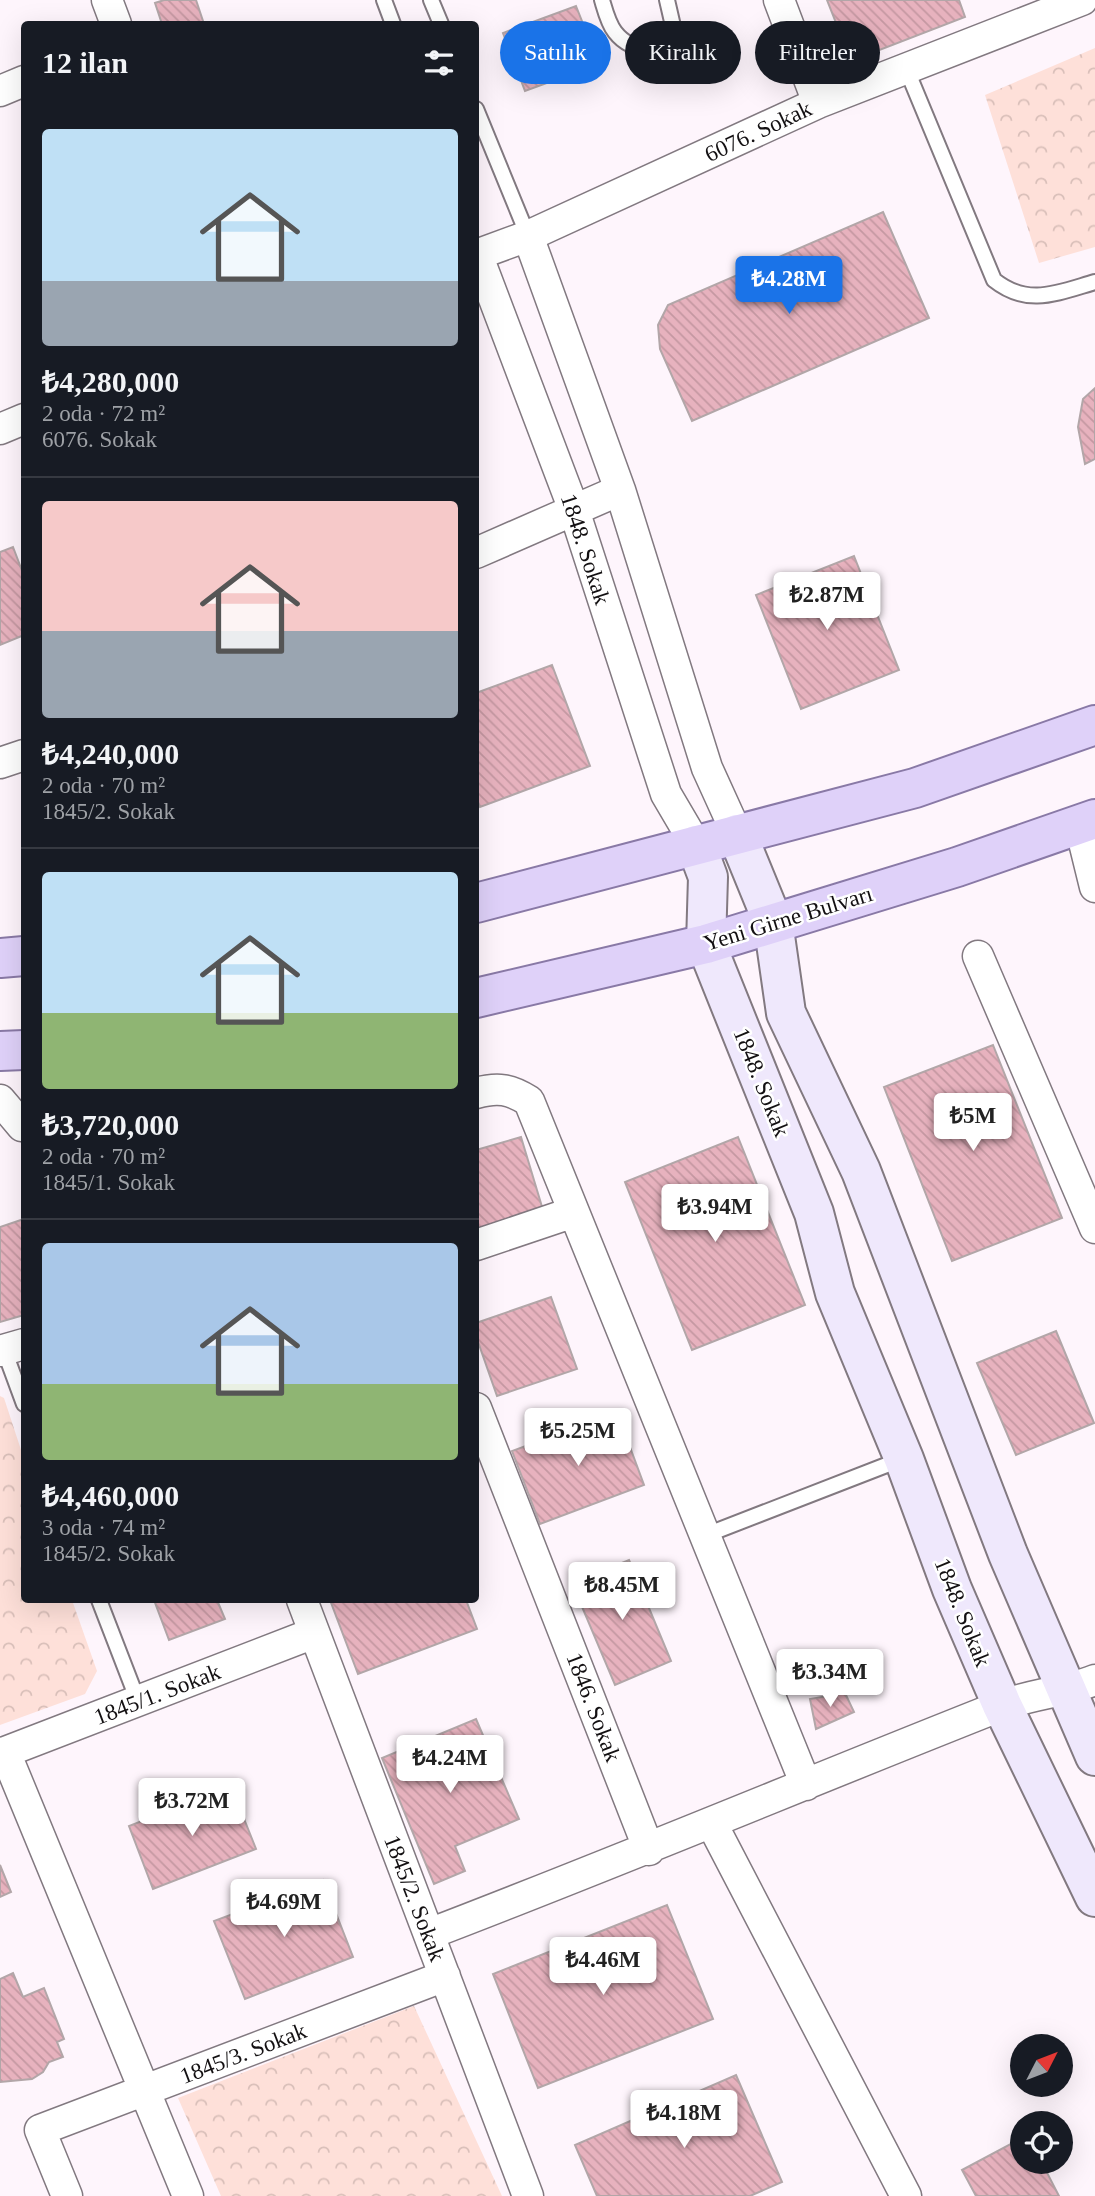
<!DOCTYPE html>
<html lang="tr">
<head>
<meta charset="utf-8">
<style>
  :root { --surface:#171b24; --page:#20242c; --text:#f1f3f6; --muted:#9ea1a6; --line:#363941; --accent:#1a73e8 }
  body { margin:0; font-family:"Times New Roman",serif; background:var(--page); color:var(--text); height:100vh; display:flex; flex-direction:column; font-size:26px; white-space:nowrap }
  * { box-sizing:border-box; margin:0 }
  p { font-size:23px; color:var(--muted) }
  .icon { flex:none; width:38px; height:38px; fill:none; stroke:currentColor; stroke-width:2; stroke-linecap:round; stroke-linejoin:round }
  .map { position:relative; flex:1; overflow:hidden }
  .drawer { position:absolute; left:21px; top:21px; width:458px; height:1582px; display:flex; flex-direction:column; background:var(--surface); border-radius:7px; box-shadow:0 7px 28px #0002 }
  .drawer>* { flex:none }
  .banner { position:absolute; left:500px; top:21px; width:488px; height:63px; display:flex; gap:14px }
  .needle { width:46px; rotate:48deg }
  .buttons { position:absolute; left:1010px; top:2034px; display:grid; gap:14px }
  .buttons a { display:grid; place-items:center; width:63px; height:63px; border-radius:50%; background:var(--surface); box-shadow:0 7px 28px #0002; font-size:35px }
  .price { position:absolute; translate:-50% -60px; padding:0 16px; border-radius:7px; background:#fff; color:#222; font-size:23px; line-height:46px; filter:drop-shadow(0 2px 4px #0008) }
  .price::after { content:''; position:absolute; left:50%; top:42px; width:21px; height:16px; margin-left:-10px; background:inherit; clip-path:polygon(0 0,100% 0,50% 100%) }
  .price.active { background:var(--accent); color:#fff }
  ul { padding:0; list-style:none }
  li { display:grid; align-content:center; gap:14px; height:371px; padding:0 21px }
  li+li { border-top:2px solid var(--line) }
  li span { display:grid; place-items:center; height:217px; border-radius:7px; color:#555 }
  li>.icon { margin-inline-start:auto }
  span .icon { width:126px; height:126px; fill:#fffc; stroke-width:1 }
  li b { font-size:30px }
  h2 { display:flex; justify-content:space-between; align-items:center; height:84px; padding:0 21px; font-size:30px }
  .pill { padding:0 24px; border-radius:32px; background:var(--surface); box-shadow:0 7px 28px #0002; font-size:24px; line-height:63px }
  .pill.active { background:var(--accent); color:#fff }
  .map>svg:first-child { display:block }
</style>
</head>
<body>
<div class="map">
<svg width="1095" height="2196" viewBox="0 0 1095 2196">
  <defs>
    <pattern id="forest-crowns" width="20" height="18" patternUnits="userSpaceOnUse" patternTransform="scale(1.75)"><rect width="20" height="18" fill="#fee0d9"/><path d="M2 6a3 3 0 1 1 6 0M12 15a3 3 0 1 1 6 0" fill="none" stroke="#d9bfb9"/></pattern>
    <pattern id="building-back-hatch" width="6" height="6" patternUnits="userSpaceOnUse" patternTransform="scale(1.75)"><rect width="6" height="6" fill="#e7b2be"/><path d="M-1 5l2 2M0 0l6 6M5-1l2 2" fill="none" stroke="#c598a2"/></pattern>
  </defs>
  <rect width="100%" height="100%" fill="#fef5fc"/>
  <path fill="url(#forest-crowns)" d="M1095,48V247L1039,263L985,95Z
    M0,1396L4,1398L24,1459V1600H72L97,1671L85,1694L0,1725Z
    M414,2006L502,2196H221L178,2098Z"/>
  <path fill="url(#building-back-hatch)" stroke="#b2a6a8" stroke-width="2" d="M164,0H196L204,24H162L155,3Z
    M827,0H959L965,17L851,61Z
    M576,6L599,64L525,91L503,33Z
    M883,212L929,318L692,421L660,349L658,325L668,305Z
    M1095,388V459L1085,464L1078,427L1083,399Z
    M13,547L24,576V635L0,645V552Z
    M854,556L899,670L801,709L756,595Z
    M552,665L590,766L480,807L476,797V693Z
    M993,1045L1062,1218L952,1261L884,1087Z
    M521,1137L543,1210L476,1230V1150Z
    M738,1137L805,1305L692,1350L625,1182Z
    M24,1219V1315L0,1322V1227Z
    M551,1297L577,1369L497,1396L476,1336V1323Z
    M1056,1331L1094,1423L1016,1455L977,1363Z
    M617,1412L644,1485L540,1524L512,1451Z
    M629,1560L671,1661L615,1685L572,1583Z
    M154,1600H217L225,1619L169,1640Z
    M330,1600H466L477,1629L358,1674Z
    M789,1665H809L816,1682L800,1690Z
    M845,1693L854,1712L816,1729L810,1699Z
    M476,1719L519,1819L455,1846L465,1871L434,1884L382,1758Z
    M231,1786L256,1849L153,1889L129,1826Z
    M0,1865L11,1892L0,1897Z
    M323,1880L353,1957L245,1999L214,1921Z
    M667,1905L713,2019L538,2088L493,1974Z
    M13,1973L23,1997L44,1988L64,2039L57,2042L63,2057L49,2062L43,2072L32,2079L0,2082V1979Z
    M736,2075L782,2182L750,2196H597L575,2145Z
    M1022,2138V2161H1041L1059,2196H976L962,2170Z"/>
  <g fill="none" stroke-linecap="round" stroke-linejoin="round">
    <g stroke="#827980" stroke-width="18">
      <path id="service" d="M384,0L393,24
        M431,0L441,24
        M602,0C605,10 608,23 615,32C632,54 664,55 673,26L667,0
        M906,68L994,280C1028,307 1057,293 1095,282
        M476,109L528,236
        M4,1350L24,1404
        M706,1535L902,1459
        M99,1600L138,1701"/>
    </g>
    <g stroke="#827980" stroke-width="33">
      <path id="minor" d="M107,0L116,24
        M779,0L818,103
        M0,91L24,81
        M528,236L620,490L707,768L737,834
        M477,254L574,510L666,794L696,845
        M476,255L528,236L818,103L1082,0
        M0,429L24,419
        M476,553L620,490
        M0,763L24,755
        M1080,826L1095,887
        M978,956L1095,1228
        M476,1093C498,1087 510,1089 529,1101L806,1785
        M0,1100L22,1126
        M476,1245L574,1212
        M0,1351L24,1344
        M476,1408L649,1850
        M302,1600L528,2196
        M5,1752L188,2196
        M0,1754L314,1633
        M712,1824L906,2196
        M429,1934C620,1861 808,1782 998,1707C1029,1694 1063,1693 1095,1680
        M67,2196L40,2130L445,1976"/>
    </g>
    <g stroke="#827980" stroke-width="42">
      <path id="secondary" d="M737,834L773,922L786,1013L861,1171L1008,1554L1095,1756
        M696,845L708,877L706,944L814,1213L835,1293L904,1459L952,1589L1002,1705L1095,1897"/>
    </g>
    <g stroke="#8979a6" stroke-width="42">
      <path id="primary" d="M476,903L915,788L1095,725
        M0,958L24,956
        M476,998L706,944L957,867L1095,819
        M0,1051L24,1050"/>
    </g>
    <use href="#service" stroke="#fff" stroke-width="14"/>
    <use href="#minor" stroke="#fff" stroke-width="30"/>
    <use href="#secondary" stroke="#efe8fc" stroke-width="38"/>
    <use href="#primary" stroke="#dfd1f9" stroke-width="38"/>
  </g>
  <g text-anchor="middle" stroke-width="5" stroke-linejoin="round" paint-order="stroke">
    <g font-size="23" fill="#131012" stroke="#fff">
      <text transform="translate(758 131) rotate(-25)" y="8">6076. Sokak</text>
      <text transform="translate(586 549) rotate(72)" y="8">1848. Sokak</text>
      <text transform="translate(788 918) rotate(-17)" y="8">Yeni Girne Bulvarı</text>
      <text transform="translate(762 1082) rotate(68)" y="8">1848. Sokak</text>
      <text transform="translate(963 1612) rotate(68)" y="8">1848. Sokak</text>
      <text transform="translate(157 1694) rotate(-21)" y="8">1845/1. Sokak</text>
      <text transform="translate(594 1707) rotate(69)" y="8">1846. Sokak</text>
      <text transform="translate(415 1898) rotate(69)" y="8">1845/2. Sokak</text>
      <text transform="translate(243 2053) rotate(-21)" y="8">1845/3. Sokak</text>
    </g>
  </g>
</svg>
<div class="buttons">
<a><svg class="needle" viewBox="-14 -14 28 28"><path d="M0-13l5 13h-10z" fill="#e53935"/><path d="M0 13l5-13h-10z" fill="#9ea1a6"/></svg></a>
<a><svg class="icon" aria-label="locate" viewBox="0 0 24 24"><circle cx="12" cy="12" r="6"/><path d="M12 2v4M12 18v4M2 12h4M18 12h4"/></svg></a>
</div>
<b class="price active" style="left:789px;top:316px">₺4.28M</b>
<b class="price" style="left:827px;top:632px">₺2.87M</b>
<b class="price" style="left:973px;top:1153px">₺5M</b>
<b class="price" style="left:715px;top:1244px">₺3.94M</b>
<b class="price" style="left:578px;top:1468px">₺5.25M</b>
<b class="price" style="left:622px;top:1622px">₺8.45M</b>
<b class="price" style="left:830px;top:1709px">₺3.34M</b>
<b class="price" style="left:450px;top:1795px">₺4.24M</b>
<b class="price" style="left:192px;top:1838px">₺3.72M</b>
<b class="price" style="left:284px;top:1939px">₺4.69M</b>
<b class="price" style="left:603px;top:1997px">₺4.46M</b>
<b class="price" style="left:684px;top:2150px">₺4.18M</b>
<div class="banner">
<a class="pill active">Satılık</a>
<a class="pill">Kiralık</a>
<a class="pill">Filtreler</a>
</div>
<section class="drawer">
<h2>12 ilan<svg class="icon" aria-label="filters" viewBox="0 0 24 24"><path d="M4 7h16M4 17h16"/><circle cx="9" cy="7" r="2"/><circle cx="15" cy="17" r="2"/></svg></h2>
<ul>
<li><span style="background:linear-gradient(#bfe0f5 70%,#9aa5b1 0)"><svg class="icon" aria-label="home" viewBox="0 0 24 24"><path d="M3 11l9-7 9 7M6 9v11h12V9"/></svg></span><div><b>₺4,280,000</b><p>2 oda · 72 m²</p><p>6076. Sokak</p></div></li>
<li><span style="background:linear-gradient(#f6c9c9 60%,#9aa5b1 0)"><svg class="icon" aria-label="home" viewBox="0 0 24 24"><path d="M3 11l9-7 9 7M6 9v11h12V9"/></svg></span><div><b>₺4,240,000</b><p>2 oda · 70 m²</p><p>1845/2. Sokak</p></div></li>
<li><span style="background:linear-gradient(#bfe0f5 65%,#8fb573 0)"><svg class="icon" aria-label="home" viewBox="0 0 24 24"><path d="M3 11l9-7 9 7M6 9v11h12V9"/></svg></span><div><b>₺3,720,000</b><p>2 oda · 70 m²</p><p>1845/1. Sokak</p></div></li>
<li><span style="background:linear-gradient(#a9c7e8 65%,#8fb573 0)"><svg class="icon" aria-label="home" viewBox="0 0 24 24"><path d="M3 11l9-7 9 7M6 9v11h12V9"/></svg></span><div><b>₺4,460,000</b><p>3 oda · 74 m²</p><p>1845/2. Sokak</p></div></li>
</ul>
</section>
</div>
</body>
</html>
